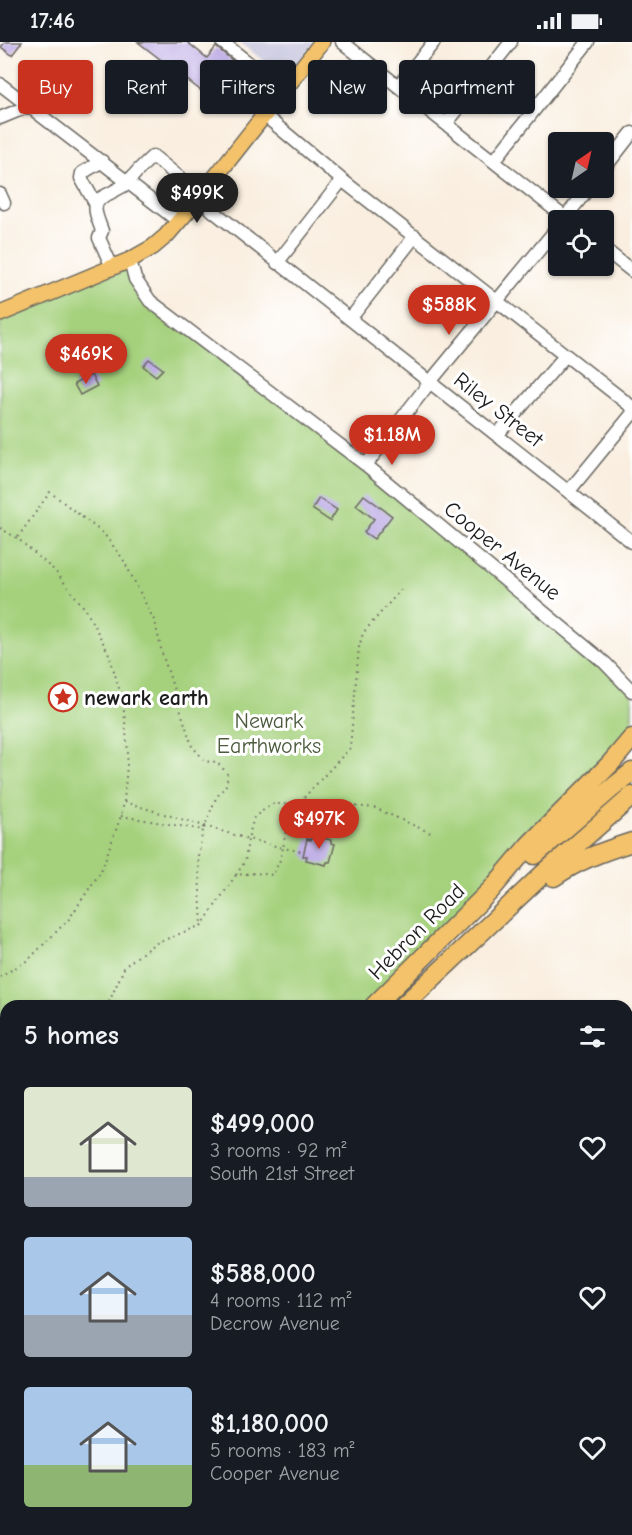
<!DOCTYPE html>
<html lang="en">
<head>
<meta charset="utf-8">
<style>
  :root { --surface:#171b24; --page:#20242c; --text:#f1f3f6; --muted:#9ea1a6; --accent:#c8321e }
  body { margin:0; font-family:"Comic Neue",sans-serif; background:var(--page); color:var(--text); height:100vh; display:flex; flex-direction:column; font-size:22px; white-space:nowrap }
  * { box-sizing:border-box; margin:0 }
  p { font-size:20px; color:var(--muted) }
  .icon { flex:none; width:33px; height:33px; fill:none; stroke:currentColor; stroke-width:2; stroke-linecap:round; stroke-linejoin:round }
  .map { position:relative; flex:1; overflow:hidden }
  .details { position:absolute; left:0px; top:958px; width:633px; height:536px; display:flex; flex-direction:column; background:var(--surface); border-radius:18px 18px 0 0; box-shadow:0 2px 4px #0004 }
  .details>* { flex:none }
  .guide { position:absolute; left:18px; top:18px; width:597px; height:54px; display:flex; gap:12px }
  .needle { width:39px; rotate:34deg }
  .tools { position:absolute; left:548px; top:90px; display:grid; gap:12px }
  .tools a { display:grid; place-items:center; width:66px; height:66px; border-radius:6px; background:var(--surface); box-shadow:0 2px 4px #0004; font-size:30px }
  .price { position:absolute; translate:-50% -51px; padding:0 14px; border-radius:21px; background:var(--accent); color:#fff; font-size:20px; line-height:39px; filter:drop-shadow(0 2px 3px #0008) }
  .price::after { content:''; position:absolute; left:50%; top:36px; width:18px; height:14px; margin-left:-9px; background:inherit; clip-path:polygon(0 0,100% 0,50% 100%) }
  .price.current { background:#222; color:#fff }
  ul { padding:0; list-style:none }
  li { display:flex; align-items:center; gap:18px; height:150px; padding:0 24px }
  li span { display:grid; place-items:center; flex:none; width:168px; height:120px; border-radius:6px; color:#555 }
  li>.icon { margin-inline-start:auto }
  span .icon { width:72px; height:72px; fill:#fffc; stroke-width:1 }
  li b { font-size:26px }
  h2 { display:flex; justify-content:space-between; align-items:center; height:72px; padding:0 24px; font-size:26px }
  .pill { padding:0 21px; border-radius:6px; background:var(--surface); box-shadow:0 2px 4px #0004; font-size:21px; line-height:54px }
  .pill.current { background:var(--accent); color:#fff }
  .status { display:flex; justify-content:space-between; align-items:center; height:42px; padding:0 30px; background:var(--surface); direction:ltr }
  .status svg { height:16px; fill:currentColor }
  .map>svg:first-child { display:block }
</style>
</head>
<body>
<div class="status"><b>17:46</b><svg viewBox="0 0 49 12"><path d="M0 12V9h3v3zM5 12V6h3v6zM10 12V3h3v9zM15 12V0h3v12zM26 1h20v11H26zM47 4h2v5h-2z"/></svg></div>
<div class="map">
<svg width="632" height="1493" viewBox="0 0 632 1493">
  <rect width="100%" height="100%" fill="#fff"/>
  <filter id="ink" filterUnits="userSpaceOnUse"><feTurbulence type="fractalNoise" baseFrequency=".0167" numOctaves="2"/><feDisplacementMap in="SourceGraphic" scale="12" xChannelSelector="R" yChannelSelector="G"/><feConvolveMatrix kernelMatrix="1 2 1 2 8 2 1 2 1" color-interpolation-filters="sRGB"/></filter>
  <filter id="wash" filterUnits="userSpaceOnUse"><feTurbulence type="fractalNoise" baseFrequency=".008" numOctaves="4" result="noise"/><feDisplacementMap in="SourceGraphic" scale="24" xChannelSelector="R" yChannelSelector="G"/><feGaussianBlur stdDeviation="1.35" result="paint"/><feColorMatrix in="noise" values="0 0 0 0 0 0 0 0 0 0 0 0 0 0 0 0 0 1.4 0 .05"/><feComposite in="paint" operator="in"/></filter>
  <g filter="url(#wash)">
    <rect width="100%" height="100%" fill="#f9eedf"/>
    <path fill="#ddd5f6" d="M6,1229V1488H69L63,1493H0V1231Z"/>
    <path fill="#c2c1dc" d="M239,0H315L286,36Z"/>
    <path fill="#a5d17d" stroke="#60764c" stroke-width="1.5" d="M130,218L150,259L366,423L632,649V696L373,964H6V1191L0,1193V272Z"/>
    <g id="blocks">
      <path fill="#b7a4e3" d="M5,0H22L12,13L1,5Z
        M138,0H187L207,16L216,5L239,24L213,58Z
        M149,317L163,327L156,334L143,324Z
        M91,333L97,344L80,353L74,342Z
        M364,453L392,474L374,497L364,490L374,477L356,463Z
        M319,456L337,468L330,479L312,467Z
        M312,793L331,798V801L335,802L330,820H327L326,823L306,818L307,814H303L307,797L311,798Z"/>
    </g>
  </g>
  <g filter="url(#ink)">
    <use href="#blocks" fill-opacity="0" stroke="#696660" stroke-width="1.5"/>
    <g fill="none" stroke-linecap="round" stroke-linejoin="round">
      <g stroke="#696660" stroke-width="15">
        <path id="minor" d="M222,0L283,48
          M342,0L568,178
          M0,42L178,179
          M398,44L434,0
          M264,73L342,138L632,365
          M0,76L29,64
          M446,82L511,0
          M494,119L588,0
          M603,128L632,91
          M128,140C136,130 144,122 153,114L201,153
          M0,152L4,161
          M198,157L632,500
          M95,161L81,136L82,131L102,119
          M563,178L589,146
          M603,206L632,229
          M130,218L135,237L150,259L366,423L605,621L632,649
          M277,221L342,138
          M112,225L99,196L102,189C99,179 91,166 99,157L129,141
          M350,277L415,194
          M497,393L565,314
          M366,423L430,340L558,185
          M569,449L632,372
          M0,1284L6,1282
          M0,1317L6,1315
          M181,1488L183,1493
          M11,1493L31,1488
          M117,1493L133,1488"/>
      </g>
      <g stroke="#696660" stroke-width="18">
        <path id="major" d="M0,272L130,218L153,205L166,194L198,157L322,0"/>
      </g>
      <g stroke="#696660" stroke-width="21">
        <path id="highway" d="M535,813L611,747L632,730
          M554,835C578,818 604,809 632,800
          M374,964L491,848L529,803L610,722L632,696
          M403,964L542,833L632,754
          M0,1193L6,1191"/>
      </g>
      <path stroke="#696660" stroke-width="2" stroke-dasharray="1.5 4.5" stroke-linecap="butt" d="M0,486L17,496L55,529L86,568L109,612L123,660L128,710L124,760L121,774L101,829L69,877L28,918L0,935
        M18,495L50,450L104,492L123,517L155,580L162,611L192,704L206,720L213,719L221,724L227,732V742L216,756L203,788
        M124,760L248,797L283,806L288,776L298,762L350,706L359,605L363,591L404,544
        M121,774L203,788L198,814L202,883
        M236,833L245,819L248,797L254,775L272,762L342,763L375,766L433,792
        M109,960L125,924L154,902L202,883L236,833L256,831L273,833L280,818L283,806L304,810"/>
      <use href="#minor" stroke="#fff" stroke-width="12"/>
      <use href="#major" stroke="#f3c26a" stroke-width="15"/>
      <use href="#highway" stroke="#f3c26a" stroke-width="18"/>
    </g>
  </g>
  <defs>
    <g id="sight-ring" transform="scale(1.5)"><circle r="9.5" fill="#fff" stroke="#c8321e" stroke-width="1.5"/><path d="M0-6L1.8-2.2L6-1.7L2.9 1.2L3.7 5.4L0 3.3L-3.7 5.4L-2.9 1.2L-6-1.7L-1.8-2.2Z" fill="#c8321e"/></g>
  </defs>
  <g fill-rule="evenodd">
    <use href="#sight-ring" x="63" y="655"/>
  </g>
  <g text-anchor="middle" stroke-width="6" stroke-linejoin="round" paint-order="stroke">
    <g font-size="22" fill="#1c1c1c" stroke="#fff">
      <text transform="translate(499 367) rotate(38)" y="8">Riley Street</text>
      <text transform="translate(503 508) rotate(39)" y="8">Cooper Avenue</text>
      <text transform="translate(416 889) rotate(-45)" y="8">Hebron Road</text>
    </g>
    <g font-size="22" font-weight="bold" fill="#1c1c1c" stroke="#fff" text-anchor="start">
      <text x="84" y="663">newark earth</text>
    </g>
    <g font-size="22" fill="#4c5b3e" stroke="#fff">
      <text x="269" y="686">Newark<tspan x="269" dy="25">Earthworks</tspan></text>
    </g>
  </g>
</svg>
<div class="tools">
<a><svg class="needle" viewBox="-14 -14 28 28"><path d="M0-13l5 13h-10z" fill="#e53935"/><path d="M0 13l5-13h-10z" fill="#9ea1a6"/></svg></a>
<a><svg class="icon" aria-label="locate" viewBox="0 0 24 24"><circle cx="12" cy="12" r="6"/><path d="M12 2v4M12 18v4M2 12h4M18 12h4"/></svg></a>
</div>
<b class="price current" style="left:197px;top:182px">$499K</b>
<b class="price" style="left:449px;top:294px">$588K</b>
<b class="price" style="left:86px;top:343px">$469K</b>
<b class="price" style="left:392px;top:424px">$1.18M</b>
<b class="price" style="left:319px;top:808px">$497K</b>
<div class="guide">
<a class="pill current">Buy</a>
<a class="pill">Rent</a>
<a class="pill">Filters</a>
<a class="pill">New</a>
<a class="pill">Apartment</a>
</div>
<section class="details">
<h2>5 homes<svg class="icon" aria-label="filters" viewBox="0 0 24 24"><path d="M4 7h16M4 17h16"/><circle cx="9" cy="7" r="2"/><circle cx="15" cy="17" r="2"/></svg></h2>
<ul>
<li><span style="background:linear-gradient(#dfe7d0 75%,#9aa5b1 0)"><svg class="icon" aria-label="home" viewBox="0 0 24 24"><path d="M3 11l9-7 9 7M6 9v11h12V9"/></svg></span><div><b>$499,000</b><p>3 rooms · 92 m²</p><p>South 21st Street</p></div><svg class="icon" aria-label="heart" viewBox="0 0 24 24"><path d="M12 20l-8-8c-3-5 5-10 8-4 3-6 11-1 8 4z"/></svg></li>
<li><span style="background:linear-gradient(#a9c7e8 65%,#9aa5b1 0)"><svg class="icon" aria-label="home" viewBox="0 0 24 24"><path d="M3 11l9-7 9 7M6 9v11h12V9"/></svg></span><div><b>$588,000</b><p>4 rooms · 112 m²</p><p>Decrow Avenue</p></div><svg class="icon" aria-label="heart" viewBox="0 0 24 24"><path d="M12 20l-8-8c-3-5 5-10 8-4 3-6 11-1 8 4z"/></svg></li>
<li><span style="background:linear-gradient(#a9c7e8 65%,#8fb573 0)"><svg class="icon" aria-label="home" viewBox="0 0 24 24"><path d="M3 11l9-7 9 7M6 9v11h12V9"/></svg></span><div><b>$1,180,000</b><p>5 rooms · 183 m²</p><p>Cooper Avenue</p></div><svg class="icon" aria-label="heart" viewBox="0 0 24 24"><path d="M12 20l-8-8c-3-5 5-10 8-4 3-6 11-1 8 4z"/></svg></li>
</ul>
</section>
</div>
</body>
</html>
